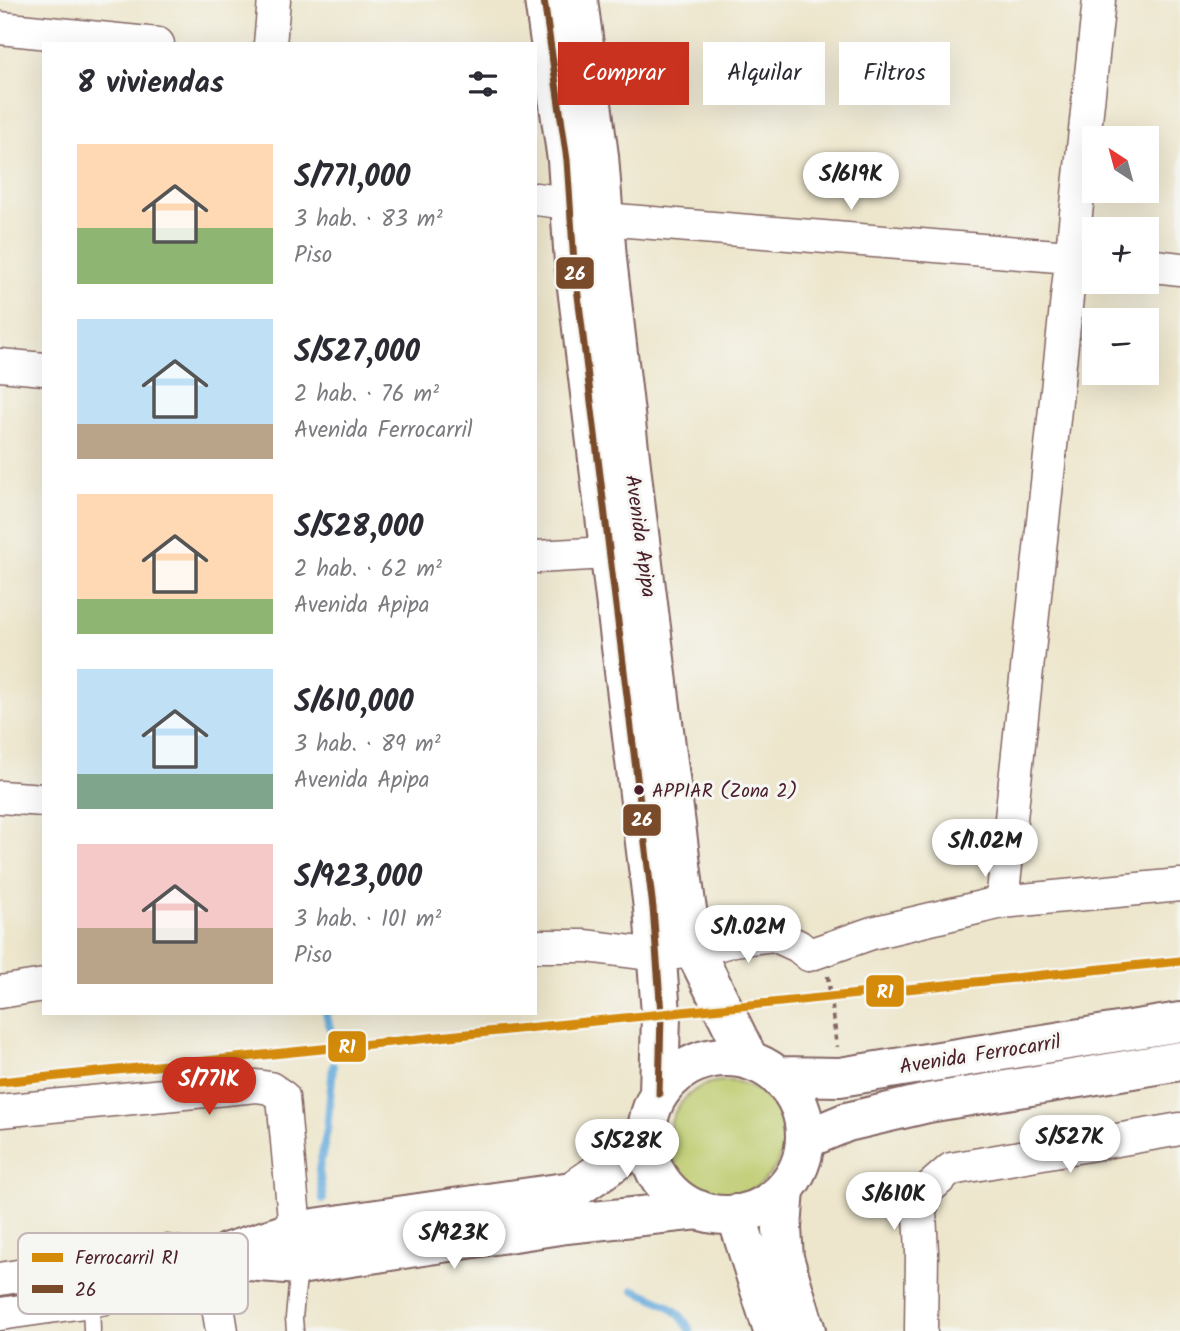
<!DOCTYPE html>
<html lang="es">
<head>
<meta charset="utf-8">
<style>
  :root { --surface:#fff; --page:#f2f2f3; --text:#2b2b33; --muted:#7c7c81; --accent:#c8321e }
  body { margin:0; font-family:Kalam,sans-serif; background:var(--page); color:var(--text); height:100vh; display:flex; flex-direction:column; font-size:26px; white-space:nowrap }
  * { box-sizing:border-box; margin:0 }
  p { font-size:23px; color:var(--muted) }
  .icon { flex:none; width:38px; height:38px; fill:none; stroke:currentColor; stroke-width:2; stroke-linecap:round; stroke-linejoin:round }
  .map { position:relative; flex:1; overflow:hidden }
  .drawer { position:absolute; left:42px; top:42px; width:495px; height:973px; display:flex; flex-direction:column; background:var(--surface); border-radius:0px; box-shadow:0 7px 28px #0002 }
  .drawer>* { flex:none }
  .hud { position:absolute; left:558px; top:42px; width:516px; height:63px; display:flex; gap:14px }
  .needle { width:46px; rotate:324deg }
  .controls { position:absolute; left:1082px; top:126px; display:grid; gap:14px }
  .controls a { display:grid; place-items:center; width:77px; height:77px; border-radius:0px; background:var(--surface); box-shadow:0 7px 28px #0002; font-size:35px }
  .price { position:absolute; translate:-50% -60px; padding:0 16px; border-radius:24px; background:#fff; color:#222; font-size:23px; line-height:46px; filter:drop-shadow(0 2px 4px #0008) }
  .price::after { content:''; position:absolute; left:50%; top:42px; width:21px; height:16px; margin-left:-10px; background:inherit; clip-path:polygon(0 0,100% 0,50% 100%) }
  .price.current { background:var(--accent); color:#fff }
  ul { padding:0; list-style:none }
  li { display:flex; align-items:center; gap:21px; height:175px; padding:0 35px }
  li span { display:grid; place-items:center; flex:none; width:196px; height:140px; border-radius:0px; color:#555 }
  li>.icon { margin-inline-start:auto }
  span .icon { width:84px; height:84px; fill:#fffc; stroke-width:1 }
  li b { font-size:30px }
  h2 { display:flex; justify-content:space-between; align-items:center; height:84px; padding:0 35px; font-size:30px }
  .tag { padding:0 24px; border-radius:0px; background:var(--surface); box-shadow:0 7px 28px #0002; font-size:24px; line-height:63px }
  .tag.current { background:var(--accent); color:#fff }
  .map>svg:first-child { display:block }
</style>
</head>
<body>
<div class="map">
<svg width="1180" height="1331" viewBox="0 0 1180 1331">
  <rect width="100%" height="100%" fill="#f6f6f2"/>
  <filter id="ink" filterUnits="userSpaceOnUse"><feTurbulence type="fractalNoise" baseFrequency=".0143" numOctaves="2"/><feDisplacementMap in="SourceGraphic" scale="14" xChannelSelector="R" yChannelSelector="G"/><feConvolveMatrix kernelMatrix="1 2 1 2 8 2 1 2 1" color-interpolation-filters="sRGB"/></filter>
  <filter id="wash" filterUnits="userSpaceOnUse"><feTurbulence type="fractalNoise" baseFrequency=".00686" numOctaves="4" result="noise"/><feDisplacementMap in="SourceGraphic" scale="28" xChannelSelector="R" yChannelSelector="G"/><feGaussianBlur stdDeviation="1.57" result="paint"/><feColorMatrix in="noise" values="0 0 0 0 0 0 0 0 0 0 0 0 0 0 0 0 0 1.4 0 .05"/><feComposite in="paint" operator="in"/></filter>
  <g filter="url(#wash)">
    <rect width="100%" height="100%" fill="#ede6cc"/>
    <path fill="#bdcb6d" stroke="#84754c" stroke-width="2" d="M669 1138a57 57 0 1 1 114 0a57 57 0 1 1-114 0Z"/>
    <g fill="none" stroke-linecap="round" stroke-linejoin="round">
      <path stroke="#67acdc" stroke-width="8" d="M326,1013L333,1039
        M323,1199L319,1170L327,1130L333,1066
        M634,1290C658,1300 679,1306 690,1331"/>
    </g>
  </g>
  <g filter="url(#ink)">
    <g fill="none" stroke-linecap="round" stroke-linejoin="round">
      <g stroke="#836563" stroke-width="19">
        <path id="service" d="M91,1301L92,1331
          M295,1331L294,1318L299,1265"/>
      </g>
      <g stroke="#836563" stroke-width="35">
        <path id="minor" d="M0,28L158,44
          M270,44L274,0
          M536,199L569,203
          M604,219L1094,259
          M1146,265L1180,269
          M0,365L44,369
          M536,557L608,553
          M0,797L44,800
          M1002,902L1099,0
          M536,946H586L657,955L695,951L734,940L774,935L798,946L809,955L872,933L1002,902L1180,885
          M0,992L44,985
          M0,1111L256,1086L270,1088L283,1097L297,1252
          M210,1258L222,1331
          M0,1279L166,1251L210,1258
          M0,1314L91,1301L167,1285L210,1258
          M921,1331L922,1253L920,1212L927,1190L951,1169L1180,1129"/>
      </g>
      <g stroke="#836563" stroke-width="42">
        <path id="tertiary" d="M785,1189L782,1229L784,1258L806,1331
          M736,1214L773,1331
          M228,1252L294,1231L572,1191L635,1148L648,1126
          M210,1258L299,1265L566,1224L699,1210"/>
      </g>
      <g stroke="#836563" stroke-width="42">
        <path id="secondary" d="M544,0L567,160L574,263L653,908L661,1014L659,1094
          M578,0L599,156L607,259L636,509L686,904L695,951L749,1060
          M647 1136a79 79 0 1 1 158 0a79 79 0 1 1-158 0Z
          M778,1076L840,1077L1180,1022
          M806,1139L847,1122L928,1103L1180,1061"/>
      </g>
      <path stroke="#836563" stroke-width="4.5" stroke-dasharray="5 5" stroke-linecap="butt" d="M828,976L837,1047"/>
      <use href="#service" stroke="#fff" stroke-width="16"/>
      <use href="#minor" stroke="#fff" stroke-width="32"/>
      <use href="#tertiary" stroke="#fff" stroke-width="38"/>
      <use href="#secondary" stroke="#fff" stroke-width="38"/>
      <g stroke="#f6f6f2" stroke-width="12">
        <path id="bus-1" d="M544,0L567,160L574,263L653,908L661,1014L659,1094"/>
      </g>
      <use href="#bus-1" stroke="#7a4b2a" stroke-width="7"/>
      <g stroke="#f6f6f2" stroke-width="14">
        <path id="rail-1" d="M0,1082L1180,961"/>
      </g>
      <use href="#rail-1" stroke="#d48b09" stroke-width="9"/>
    </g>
  </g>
  <circle fill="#4a1f2b" stroke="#f6f6f2" stroke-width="2.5" cx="639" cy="790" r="6"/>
  <g text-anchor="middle" stroke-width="6" stroke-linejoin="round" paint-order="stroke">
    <g font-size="19" fill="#4a1f2b" stroke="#f6f6f2" text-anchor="start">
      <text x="652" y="797">APPIAR (Zona 2)</text>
    </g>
    <g font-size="21" fill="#4a1f2b" stroke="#f6f6f2">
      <text transform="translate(641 536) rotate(82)" y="7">Avenida Apipa</text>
      <text transform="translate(980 1054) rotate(-9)" y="7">Avenida Ferrocarril</text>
    </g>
  </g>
  <rect x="18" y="1233" width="230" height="81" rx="10" fill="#f6f6f2" stroke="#c2b6b6" stroke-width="2"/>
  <rect x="32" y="1253" width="31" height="9" fill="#d48b09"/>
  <rect x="32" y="1285" width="31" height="8" fill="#7a4b2a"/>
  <g font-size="19" fill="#4a1f2b">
    <text x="75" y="1264">Ferrocarril R1</text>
    <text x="75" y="1296">26</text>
  </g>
  <g stroke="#f6f6f2" stroke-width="2.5">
    <rect x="555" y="256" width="40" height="34" rx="7" fill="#7a4b2a"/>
    <rect x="622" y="803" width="40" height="34" rx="7" fill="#7a4b2a"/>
    <rect x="865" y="974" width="40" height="34" rx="7" fill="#d48b09"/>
    <rect x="327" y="1030" width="40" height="33" rx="7" fill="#d48b09"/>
  </g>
  <g font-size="19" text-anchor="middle" font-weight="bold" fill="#fff">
    <text x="575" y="280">26</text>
    <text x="642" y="826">26</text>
    <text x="885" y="998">R1</text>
    <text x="347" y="1053">R1</text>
  </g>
</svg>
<div class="controls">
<a><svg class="needle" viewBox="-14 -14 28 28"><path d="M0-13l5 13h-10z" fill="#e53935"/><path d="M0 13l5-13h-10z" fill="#7c7c81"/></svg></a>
<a>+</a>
<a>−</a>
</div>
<b class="price" style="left:851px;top:212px">S/619K</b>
<b class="price" style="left:985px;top:879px">S/1.02M</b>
<b class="price" style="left:748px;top:965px">S/1.02M</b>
<b class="price current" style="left:209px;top:1117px">S/771K</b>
<b class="price" style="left:1070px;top:1175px">S/527K</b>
<b class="price" style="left:627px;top:1179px">S/528K</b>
<b class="price" style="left:894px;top:1232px">S/610K</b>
<b class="price" style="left:454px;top:1271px">S/923K</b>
<div class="hud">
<a class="tag current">Comprar</a>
<a class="tag">Alquilar</a>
<a class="tag">Filtros</a>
</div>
<section class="drawer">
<h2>8 viviendas<svg class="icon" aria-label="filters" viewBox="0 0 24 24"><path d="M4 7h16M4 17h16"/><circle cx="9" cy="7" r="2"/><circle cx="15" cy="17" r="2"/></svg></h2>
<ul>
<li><span style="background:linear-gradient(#ffd9b3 60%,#8fb573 0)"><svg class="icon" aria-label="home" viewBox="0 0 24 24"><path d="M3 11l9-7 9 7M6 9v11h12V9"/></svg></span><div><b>S/771,000</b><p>3 hab. · 83 m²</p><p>Piso</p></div></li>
<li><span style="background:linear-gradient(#bfe0f5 75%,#b9a48a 0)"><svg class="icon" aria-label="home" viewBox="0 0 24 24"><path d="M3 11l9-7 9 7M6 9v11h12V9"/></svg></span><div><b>S/527,000</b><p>2 hab. · 76 m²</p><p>Avenida Ferrocarril</p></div></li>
<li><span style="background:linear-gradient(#ffd9b3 75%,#8fb573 0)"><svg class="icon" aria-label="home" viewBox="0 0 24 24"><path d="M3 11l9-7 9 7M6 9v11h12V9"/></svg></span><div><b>S/528,000</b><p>2 hab. · 62 m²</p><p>Avenida Apipa</p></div></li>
<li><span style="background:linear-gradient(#bfe0f5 75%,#7fa58c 0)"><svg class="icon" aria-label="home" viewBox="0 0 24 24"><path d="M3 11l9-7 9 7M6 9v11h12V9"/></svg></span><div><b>S/610,000</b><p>3 hab. · 89 m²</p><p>Avenida Apipa</p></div></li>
<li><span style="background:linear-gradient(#f6c9c9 60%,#b9a48a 0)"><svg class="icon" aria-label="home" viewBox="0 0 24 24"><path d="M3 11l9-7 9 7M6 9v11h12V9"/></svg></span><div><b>S/923,000</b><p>3 hab. · 101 m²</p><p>Piso</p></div></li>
</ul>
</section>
</div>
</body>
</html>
